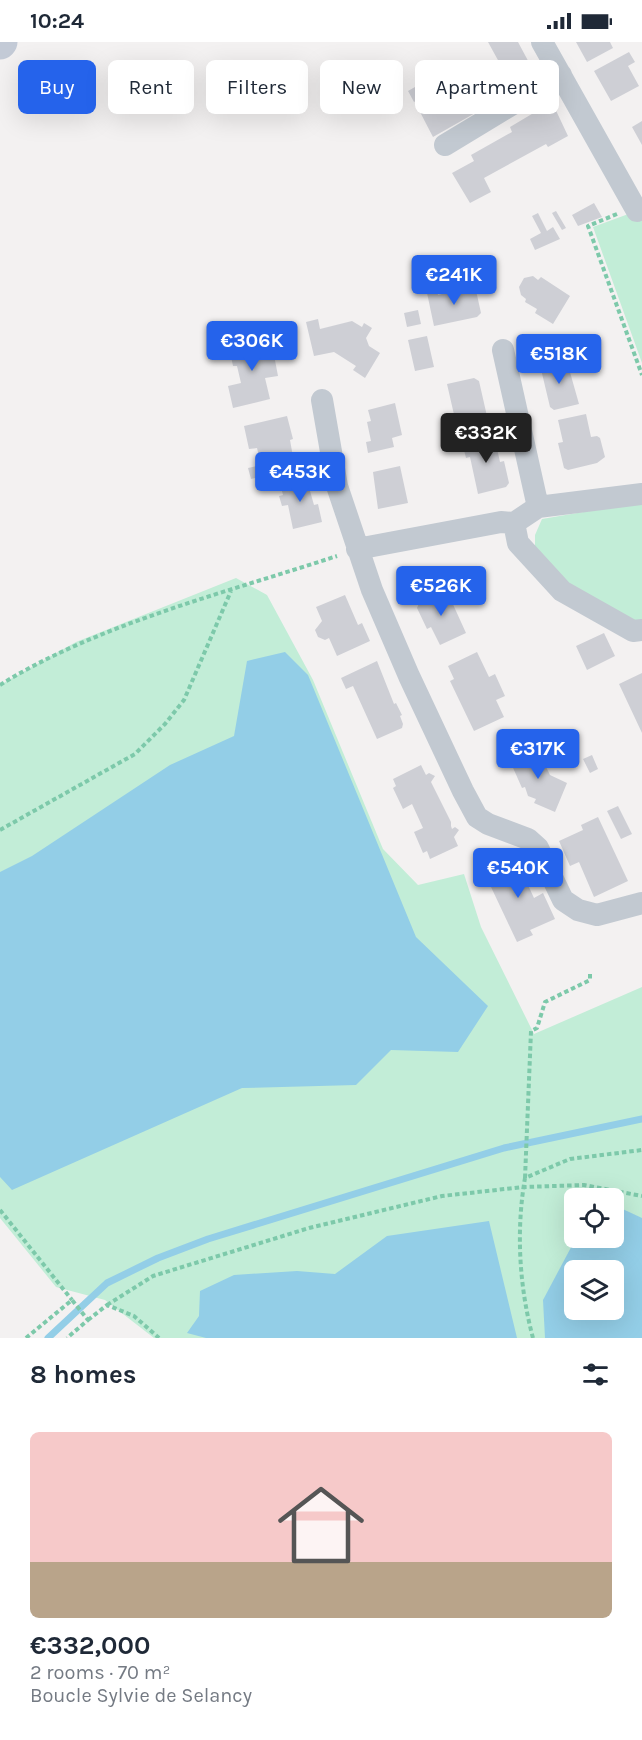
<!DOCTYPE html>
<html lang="en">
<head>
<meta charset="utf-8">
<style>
  :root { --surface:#fff; --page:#f6f6f7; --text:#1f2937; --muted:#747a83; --line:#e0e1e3; --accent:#2563eb }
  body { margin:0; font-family:Karla,sans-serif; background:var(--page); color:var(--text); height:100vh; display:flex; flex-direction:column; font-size:22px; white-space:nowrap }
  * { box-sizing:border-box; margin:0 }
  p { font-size:20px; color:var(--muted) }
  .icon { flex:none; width:33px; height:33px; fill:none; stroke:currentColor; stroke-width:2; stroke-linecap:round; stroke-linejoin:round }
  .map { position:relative; height:1296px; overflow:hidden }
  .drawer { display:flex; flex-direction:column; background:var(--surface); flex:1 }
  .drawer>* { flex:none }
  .hud { position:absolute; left:18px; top:18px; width:606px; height:54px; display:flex; gap:12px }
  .tools { position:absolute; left:564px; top:1146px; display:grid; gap:12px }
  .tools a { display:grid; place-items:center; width:60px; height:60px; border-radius:9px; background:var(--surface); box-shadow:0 6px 24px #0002; font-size:30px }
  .price { position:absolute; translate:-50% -51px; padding:0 14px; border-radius:6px; background:var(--accent); color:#fff; font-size:20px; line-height:39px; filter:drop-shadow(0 2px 3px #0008) }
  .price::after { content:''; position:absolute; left:50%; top:36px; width:18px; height:14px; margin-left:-9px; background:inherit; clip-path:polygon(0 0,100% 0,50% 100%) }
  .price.selected { background:#222; color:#fff }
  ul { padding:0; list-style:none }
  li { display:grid; align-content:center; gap:12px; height:318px; padding:0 30px }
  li+li { border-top:2px solid var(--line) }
  li span { display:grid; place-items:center; height:186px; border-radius:9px; color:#555 }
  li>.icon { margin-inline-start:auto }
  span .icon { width:108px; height:108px; fill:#fffc; stroke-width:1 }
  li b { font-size:26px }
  h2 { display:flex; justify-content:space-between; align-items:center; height:72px; padding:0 30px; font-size:26px }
  .tag { padding:0 21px; border-radius:9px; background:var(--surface); box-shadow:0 6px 24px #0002; font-size:21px; line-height:54px }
  .tag.selected { background:var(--accent); color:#fff }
  .status { display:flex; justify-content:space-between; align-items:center; height:42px; padding:0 30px; background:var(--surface); direction:ltr }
  .status svg { height:16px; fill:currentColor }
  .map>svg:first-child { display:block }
</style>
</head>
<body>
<div class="status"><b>10:24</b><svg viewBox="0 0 49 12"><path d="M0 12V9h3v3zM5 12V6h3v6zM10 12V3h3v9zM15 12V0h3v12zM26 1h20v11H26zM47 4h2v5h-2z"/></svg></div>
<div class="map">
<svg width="642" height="1296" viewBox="0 0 642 1296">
  <rect width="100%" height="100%" fill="#f3f1f1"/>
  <path fill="#c2edd7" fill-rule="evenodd" d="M642,167V321L593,185Z
    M642,460V580L634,581L566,543L535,508V493L542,477Z
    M236,536L267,553L313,638L383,807L418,843L464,832L481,885L534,992L642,945V1296H154L105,1258L56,1245L0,1176V643L76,600ZM574,1156H614V1196H574ZM574,1228H614V1268H574Z"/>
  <path fill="#93cee7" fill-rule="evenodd" d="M285,610L308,633L416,895L488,964L458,1010L391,1008L356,1043L242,1046L12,1148L0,1135V830L32,814L170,723L234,694L247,619Z
    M614,1163L642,1176V1296H545L543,1258L576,1196H614ZM614,1228V1268H574V1228Z
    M489,1179L517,1296H206L187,1291L199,1274L200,1249L234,1233L297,1229L335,1232L387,1194Z"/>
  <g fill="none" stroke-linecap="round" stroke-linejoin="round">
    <path stroke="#93cee7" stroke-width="7" d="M48,1296L107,1241L158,1216L208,1197L504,1106L642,1077"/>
  </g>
  <path fill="#cecfd5" d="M488,0H518L533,28L510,40Z
    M576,0H610L613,6L587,20Z
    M629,10L635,20L628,24L639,44L611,59L594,29Z
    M471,42L484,66L433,95L420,70Z
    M415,45L421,56L414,60L408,49Z
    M552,60L568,94L548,105L546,102L484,136L491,150L470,161L452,131L474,119L471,113L512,90L510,85Z
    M642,79V103L632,85Z
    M594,161L602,175L578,184L572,173Z
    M556,169L566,186L562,188L552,171Z
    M538,171L547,189L553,185L560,197L535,208L530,197L541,191L532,174Z
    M533,234L538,238L541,235L570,254L553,282L535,271L537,267L525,260L526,257L521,253L519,245L524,236Z
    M475,244L481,271L477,275L434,284L427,251L437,248L438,253Z
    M418,268L421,282L407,285L404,271Z
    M318,277L320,287L352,279L362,285L364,281L372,286L366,296L369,304L380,311L365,336L353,328L356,324L334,310L314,314L306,280Z
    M427,294L434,325L415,329L408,298Z
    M257,298L258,301L270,299L271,303L277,307L274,313L278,334L265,336L270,357L233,366L228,344L241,341L237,324H233L229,305Z
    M566,316L579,362L554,368L550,365L540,323Z
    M474,336L479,339L489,383L458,390L447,342Z
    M395,361L402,393L392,396L394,405L368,411L366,400L371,399L367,380L371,379L368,368Z
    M586,372L591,395L597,394L600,396L605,415L597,421L568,428L564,426L558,401L563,400L558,378Z
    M287,374L293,397L290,398L295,426L251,437L248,426L261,423L257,406L249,407L244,384Z
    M494,393L500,420L504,419L509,441L506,445L478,452L470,415L466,416L462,400Z
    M400,424L408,461L378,467L373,430Z
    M306,435L314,463L318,462L322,480L293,487L288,463L282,464L279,454L283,453L280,441Z
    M446,547L466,591L440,603L431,585L427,587L417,566L420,559Z
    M345,553L358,583L362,581L370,599L337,614L329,596L325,598L318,595L315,588L322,579L316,565Z
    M604,591L615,614L587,628L576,604Z
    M477,610L489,635L495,632L505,654L496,658L504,675L474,689L450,639L454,637L448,624Z
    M377,619L394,662L396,661L402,673L400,674L403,682L402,686L377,697L353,644L346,647L341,636Z
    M642,631V691L619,642Z
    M537,706L550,733L567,741L555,770L534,761L536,757L528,754L525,745L522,746L510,719Z
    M592,713L598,727L590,731L583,717Z
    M421,723L426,733L429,731L435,734L431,740L451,780V784L452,787L455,785L459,788L454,795L458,804L430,817L427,809L423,811L414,790L423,786L412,762L403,767L393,746L396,744L393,737Z
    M618,764L632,792L621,797L607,769Z
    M598,775L628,839L594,855L579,820L570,824L559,799L583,788L581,783Z
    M514,813L534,856L543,851L555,877L530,888L533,893L517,900L483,828Z"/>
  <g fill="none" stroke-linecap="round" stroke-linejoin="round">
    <path stroke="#7dc9aa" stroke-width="4" stroke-dasharray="4.5 3" stroke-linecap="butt" d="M617,172L588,184L642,333
      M0,643C98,582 228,550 337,514
      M0,788L135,712L165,682L184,658L231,549
      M525,1136L531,989L537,986L545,960L590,938V929
      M0,1168L72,1258
      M107,1263L153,1234L309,1186L442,1154L523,1145L584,1143L642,1154
      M88,1278L107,1263L134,1274L159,1296
      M26,1296L72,1258L88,1278L67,1296
      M533,1296C519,1244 516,1188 525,1136L570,1117L642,1108"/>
    <path stroke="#c2c9d1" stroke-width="22" d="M542,0L637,169
      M445,103L561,33
      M503,308L538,465
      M322,358L337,444L372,548L409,634L463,749L477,775L488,782L528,797L538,806L563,858L578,868L597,873L642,861
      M514,481L518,501L562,549L633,589L642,588
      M357,507L501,480L514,481L538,465L642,452"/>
    <path stroke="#c3cad6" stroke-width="33" d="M0,1L1,0"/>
  </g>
</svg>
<div class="tools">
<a><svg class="icon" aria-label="locate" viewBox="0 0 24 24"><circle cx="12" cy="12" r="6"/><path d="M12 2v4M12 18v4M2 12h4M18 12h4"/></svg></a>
<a><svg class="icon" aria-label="layers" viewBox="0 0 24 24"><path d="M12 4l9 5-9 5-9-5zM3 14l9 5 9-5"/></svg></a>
</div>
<b class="price" style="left:454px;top:264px">€241K</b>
<b class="price" style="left:252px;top:330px">€306K</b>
<b class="price" style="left:559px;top:343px">€518K</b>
<b class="price selected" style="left:486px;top:422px">€332K</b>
<b class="price" style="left:300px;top:461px">€453K</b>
<b class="price" style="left:441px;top:575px">€526K</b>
<b class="price" style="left:538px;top:738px">€317K</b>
<b class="price" style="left:518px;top:857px">€540K</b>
<div class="hud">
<a class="tag selected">Buy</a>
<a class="tag">Rent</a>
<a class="tag">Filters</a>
<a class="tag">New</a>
<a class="tag">Apartment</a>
</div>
</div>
<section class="drawer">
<h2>8 homes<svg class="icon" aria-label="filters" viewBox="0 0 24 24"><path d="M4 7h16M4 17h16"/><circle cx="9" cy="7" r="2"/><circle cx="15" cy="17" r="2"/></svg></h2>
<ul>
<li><span style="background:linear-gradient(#f6c9c9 70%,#b9a48a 0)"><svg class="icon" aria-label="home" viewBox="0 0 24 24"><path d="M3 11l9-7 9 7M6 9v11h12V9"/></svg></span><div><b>€332,000</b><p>2 rooms · 70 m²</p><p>Boucle Sylvie de Selancy</p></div></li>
</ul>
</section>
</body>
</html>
